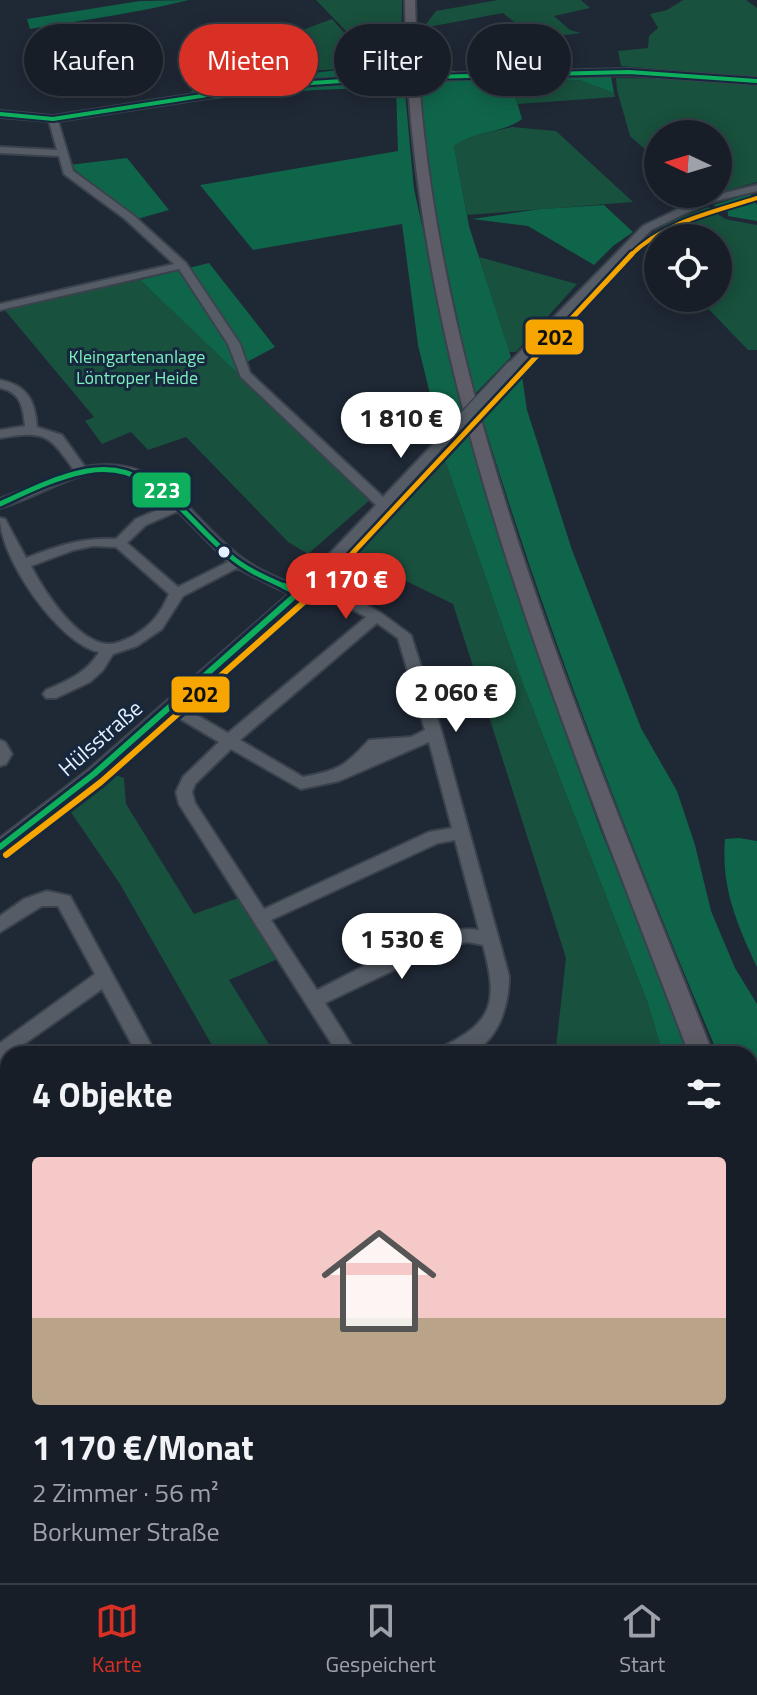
<!DOCTYPE html>
<html lang="de">
<head>
<meta charset="utf-8">
<style>
  :root { --surface:#171e28; --page:#242b34; --text:#f1f3f6; --muted:#9ea2a8; --line:#363c45; --accent:#d93025 }
  body { margin:0; font-family:"Titillium Web",sans-serif; background:var(--page); color:var(--text); height:100vh; display:flex; flex-direction:column; font-size:30px; white-space:nowrap }
  * { box-sizing:border-box; margin:0 }
  p { font-size:26px; color:var(--muted) }
  .icon { flex:none; width:44px; height:44px; fill:none; stroke:currentColor; stroke-width:2; stroke-linecap:round; stroke-linejoin:round }
  .map { position:relative; flex:1; overflow:hidden }
  .panel { position:absolute; left:0px; top:1046px; width:758px; height:538px; display:flex; flex-direction:column; background:var(--surface); border-radius:24px 24px 0 0; box-shadow:0 4px 20px #0003,0 0 0 2px var(--line) }
  .panel>* { flex:none }
  .guide { position:absolute; left:24px; top:24px; width:710px; height:72px; display:flex; gap:16px }
  .needle { width:52px; rotate:274deg }
  .buttons { position:absolute; left:644px; top:120px; display:grid; gap:16px }
  .buttons a { display:grid; place-items:center; width:88px; height:88px; border-radius:50%; background:var(--surface); box-shadow:0 4px 20px #0003,0 0 0 2px var(--line); font-size:40px }
  .price { position:absolute; translate:-50% -68px; padding:0 18px; border-radius:28px; background:#fff; color:#222; font-size:26px; line-height:52px; filter:drop-shadow(0 2px 4px #0008) }
  .price::after { content:''; position:absolute; left:50%; top:48px; width:24px; height:18px; margin-left:-12px; background:inherit; clip-path:polygon(0 0,100% 0,50% 100%) }
  .price.on { background:var(--accent); color:#fff }
  ul { padding:0; list-style:none }
  li { display:grid; align-content:center; gap:16px; height:424px; padding:0 32px }
  li span { display:grid; place-items:center; height:248px; border-radius:8px; color:#555 }
  li>.icon { margin-inline-start:auto }
  span .icon { width:144px; height:144px; fill:#fffc; stroke-width:1 }
  li b { font-size:34px }
  h2 { display:flex; justify-content:space-between; align-items:center; height:96px; padding:0 32px; font-size:34px }
  .chip { padding:0 28px; border-radius:36px; background:var(--surface); box-shadow:0 4px 20px #0003,0 0 0 2px var(--line); font-size:28px; line-height:72px }
  .chip.on { background:var(--accent); color:#fff }
  .dock { display:flex; justify-content:space-around; align-items:center; height:112px; border-top:2px solid var(--line); background:var(--surface); font-size:22px; color:var(--muted) }
  .dock a { display:grid; justify-items:center; gap:4px }
  .dock .on { color:var(--accent) }
  .map>svg:first-child { display:block }
</style>
</head>
<body>
<div class="map">
<svg width="757" height="1583" viewBox="0 0 757 1583">
  <rect width="100%" height="100%" fill="#1f2835"/>
  <path fill="#18513d" d="M316,0H402L401,63L373,64L374,60Z
    M498,0H581L590,8L554,16L570,30L581,33L535,39L503,13L423,28L436,11Z
    M683,0H746L757,8V77L621,66L618,51L648,48L649,36L658,28L650,14L667,10Z
    M332,19L370,62L352,68L268,74L281,38Z
    M616,78L695,79L757,86V182L718,193V134H658V161L630,136L617,90Z
    M579,80L614,93L615,97L518,104L511,81Z
    M512,127L556,131L633,202L467,215L454,146L463,138Z
    M708,207L725,219L757,225V350H748L698,298H718V238H658V256L643,239L672,221Z
    M479,257L577,284L516,352H509Z
    M140,280L371,499L308,554L288,542L186,437L148,450L131,432L102,444L85,421L94,417L3,308Z
    M443,455L521,679L647,1001L663,1054H551L556,1047L566,958L453,604L353,555Z
    M110,773L124,778L126,804L194,914L238,898L278,959L229,980L275,1054H217L120,884L68,808Z
    M8,1520V1576H484L482,1583H0V1528Z"/>
  <path fill="#0f654a" d="M189,0C137,13 84,20 30,29L27,19L140,1Z
    M401,63L399,73L190,92L198,86L214,84Z
    M610,71L614,93L579,80L511,81L522,119C502,134 474,130 454,146L469,226L511,357L474,395L431,195L418,81Z
    M404,82L414,189L463,410L440,435L418,345L402,224L253,250L200,185L398,151L396,87L315,90L170,103L315,84Z
    M127,158L169,210L137,219L69,165Z
    M750,194L757,205V221L728,216V212L713,205Z
    M604,205L633,232L613,246L594,265L528,226L472,219L541,209Z
    M209,263L275,347L245,363L248,383L140,280Z
    M521,369L527,410L572,550L641,728L677,791L695,845L711,911L735,968L757,1004V1146L750,1130V1054H718C629,844 547,632 481,414Z
    M467,429L544,675L601,831L683,1033L688,1054H663L647,1001L521,679L443,455Z
    M739,838L757,841V967C737,924 721,888 725,839Z
    M757,1161V1583H530L533,1576H750V1166Z"/>
  <g fill="none" stroke-linecap="round" stroke-linejoin="round">
    <path stroke="#325c8d" stroke-width="5" d="M750,1319L757,1316
      M276,1583L281,1576"/>
    <g stroke="#3a424d" stroke-width="4">
      <path id="minor" d="M629,69L757,78V84L629,75L454,79L449,76L454,73Z
        M387,75L390,76V80L266,89L58,121L73,171L133,215L186,263L240,344L250,373L383,497L439,438L443,437L449,441L316,586L181,706L228,733L366,617L330,597L328,594L330,591H340L381,613L411,635L442,733L509,976C509,1005 498,1047 464,1054C456,1056 446,1054 438,1054L440,1048C495,1022 498,1001 483,945L468,942L444,946L325,1003L357,1054H338L179,804L176,792L183,777L219,742L172,714L100,778L6,852L0,853V838L88,770L289,594L237,568L183,596L162,629L137,646L113,654L103,670L90,682L56,698H46L43,694L46,690C67,681 87,673 99,652C58,643 0,558 0,518L5,519L26,558C57,546 83,537 116,539L136,519L171,504C106,440 68,487 0,508V499L74,470C48,433 44,431 0,438V430L25,426C23,407 21,392 0,388V380C27,385 35,400 37,427L62,435L85,467C160,453 183,509 233,551C251,567 275,577 298,587L376,505L241,377L228,344L179,269L0,310V304L174,264L125,219L64,174L59,156L0,153V147L57,150L49,121L0,117V111L53,116L266,83ZM178,511L228,562L178,587L127,543L146,525ZM93,546L116,547L169,594C161,613 151,626 133,636C125,640 117,644 109,644C77,643 44,591 31,566L74,550ZM377,623L398,638L425,730L411,737L369,740C344,767 339,770 303,777L240,740ZM429,742L452,828L429,832L264,909L195,803L192,792L195,784L231,749L301,789L339,781ZM455,840L479,930C437,922 357,971 317,990L271,920L438,843Z
        M757,185V191L707,203L651,230L516,370H508V364L643,226L699,199Z
        M0,740L5,742L12,754L6,764L0,766Z
        M47,891L70,896L156,1054H137L102,989L0,1061V1043L95,974L58,906H42L0,932V916L24,899Z
        M8,1197V1215L0,1218V1198Z
        M8,1327V1349L0,1351V1329Z
        M8,1502V1528L0,1532V1506Z"/>
    </g>
    <g stroke="#3a424d" stroke-width="4">
      <path id="major" d="M405,0H415C422,369 581,716 713,1054H689C562,716 407,368 405,0Z
        M486,1576H542L539,1583H483Z"/>
    </g>
    <use href="#minor" fill="#555c65" fill-rule="evenodd"/>
    <use href="#major" fill="#5e5d67" fill-rule="evenodd"/>
    <g stroke="#3a424d" stroke-width="11" stroke-linecap="butt">
      <path id="minor-bridge-far1" d="M387,78L454,76"/>
    </g>
    <g stroke="#3a424d" stroke-width="15" stroke-linecap="butt">
      <path id="minor-bridge" d="M443,441L512,367"/>
    </g>
    <use href="#minor-bridge-far1" stroke="#555c65" stroke-width="9"/>
    <use href="#minor-bridge" stroke="#555c65" stroke-width="12"/>
    <g stroke="#16273e" stroke-width="8">
      <path id="bus-1-far2" d="M0,114L53,119L266,86L387,78L629,72L757,81"/>
    </g>
    <g stroke="#16273e" stroke-width="10">
      <path id="bus-1-far1" d="M0,504C28,491 56,477 87,471C153,459 185,519 229,555C246,570 268,579 288,588"/>
    </g>
    <g stroke="#16273e" stroke-width="12">
      <path id="bus-1" d="M284,586L298,593
        M0,847L94,774L298,593"/>
    </g>
    <g stroke="#16273e" stroke-width="8">
      <path id="bus-2-far2" d="M630,256C663,222 714,212 757,198"/>
    </g>
    <g stroke="#16273e" stroke-width="10">
      <path id="bus-2-far1" d="M320,588L632,254"/>
    </g>
    <g stroke="#16273e" stroke-width="12">
      <path id="bus-2" d="M6,855L101,782L322,586"/>
    </g>
    <use href="#bus-1-far2" stroke="#0daf5c" stroke-width="4"/>
    <use href="#bus-1-far1" stroke="#0daf5c" stroke-width="5"/>
    <use href="#bus-1" stroke="#0daf5c" stroke-width="6"/>
    <use href="#bus-2-far2" stroke="#f7a600" stroke-width="4"/>
    <use href="#bus-2-far1" stroke="#f7a600" stroke-width="5"/>
    <use href="#bus-2" stroke="#f7a600" stroke-width="6"/>
  </g>
  <circle fill="#e4f0ff" stroke="#16273e" stroke-width="3" cx="224" cy="552" r="7"/>
  <g text-anchor="middle" stroke-width="6" stroke-linejoin="round" paint-order="stroke">
    <g font-size="18" fill="#7cf0bd" stroke="#16273e">
      <text x="137" y="363">Kleingartenanlage<tspan x="137" dy="21">Löntroper Heide</tspan></text>
    </g>
    <g font-size="22" fill="#e4f0ff" stroke="#16273e">
      <text transform="translate(100 738) rotate(-41)" y="8">Hülsstraße</text>
    </g>
  </g>
  <g stroke="#16273e" stroke-width="3">
    <rect x="524" y="318" width="61" height="38" rx="8" fill="#f7a600"/>
    <rect x="131" y="471" width="61" height="38" rx="8" fill="#0daf5c"/>
    <rect x="170" y="675" width="61" height="39" rx="8" fill="#f7a600"/>
  </g>
  <g font-size="22" text-anchor="middle" font-weight="bold" fill="#fff">
    <text x="162" y="498">223</text>
  </g>
  <g font-size="22" text-anchor="middle" font-weight="bold" fill="#111">
    <text x="555" y="345">202</text>
    <text x="200" y="702">202</text>
  </g>
</svg>
<div class="buttons">
<a><svg class="needle" viewBox="-14 -14 28 28"><path d="M0-13l5 13h-10z" fill="#e53935"/><path d="M0 13l5-13h-10z" fill="#9ea2a8"/></svg></a>
<a><svg class="icon" aria-label="locate" viewBox="0 0 24 24"><circle cx="12" cy="12" r="6"/><path d="M12 2v4M12 18v4M2 12h4M18 12h4"/></svg></a>
</div>
<b class="price" style="left:401px;top:460px">1 810 €</b>
<b class="price on" style="left:346px;top:621px">1 170 €</b>
<b class="price" style="left:456px;top:734px">2 060 €</b>
<b class="price" style="left:402px;top:981px">1 530 €</b>
<div class="guide">
<a class="chip">Kaufen</a>
<a class="chip on">Mieten</a>
<a class="chip">Filter</a>
<a class="chip">Neu</a>
</div>
<section class="panel">
<h2>4 Objekte<svg class="icon" aria-label="filters" viewBox="0 0 24 24"><path d="M4 7h16M4 17h16"/><circle cx="9" cy="7" r="2"/><circle cx="15" cy="17" r="2"/></svg></h2>
<ul>
<li><span style="background:linear-gradient(#f6c9c9 65%,#b9a48a 0)"><svg class="icon" aria-label="home" viewBox="0 0 24 24"><path d="M3 11l9-7 9 7M6 9v11h12V9"/></svg></span><div><b>1 170 €/Monat</b><p>2 Zimmer · 56 m²</p><p>Borkumer Straße</p></div></li>
</ul>
</section>
</div>
<nav class="dock">
<a class="on"><svg class="icon" aria-label="map" viewBox="0 0 24 24"><path d="M3 6l6-2 6 2 6-2v14l-6 2-6-2-6 2zM9 4v14M15 6v14"/></svg>Karte</a>
<a><svg class="icon" aria-label="saved" viewBox="0 0 24 24"><path d="M7 4h10v16l-5-4-5 4z"/></svg>Gespeichert</a>
<a><svg class="icon" aria-label="home" viewBox="0 0 24 24"><path d="M3 11l9-7 9 7M6 9v11h12V9"/></svg>Start</a>
</nav>
</body>
</html>
